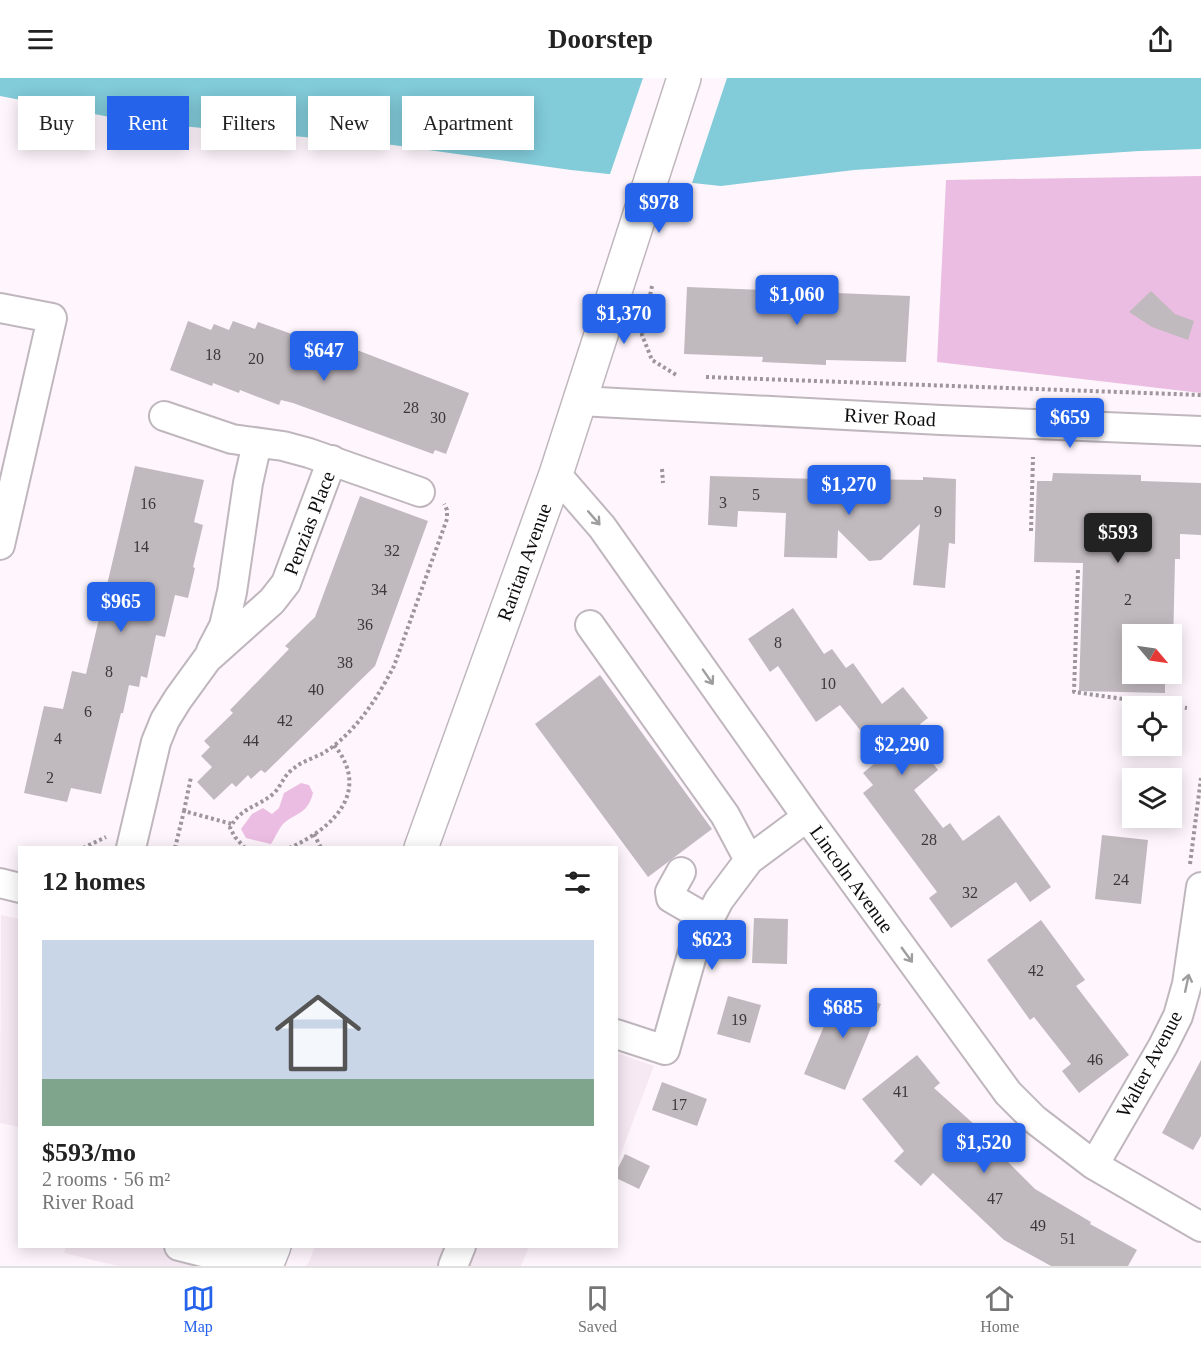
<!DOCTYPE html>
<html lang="en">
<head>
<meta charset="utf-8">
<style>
  :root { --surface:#fff; --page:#f2f2f2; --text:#222; --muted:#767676; --line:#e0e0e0; --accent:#2563eb }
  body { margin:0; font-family:Georgia,serif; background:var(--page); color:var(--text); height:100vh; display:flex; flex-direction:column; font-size:22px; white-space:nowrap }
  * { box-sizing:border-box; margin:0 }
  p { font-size:20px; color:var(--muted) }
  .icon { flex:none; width:33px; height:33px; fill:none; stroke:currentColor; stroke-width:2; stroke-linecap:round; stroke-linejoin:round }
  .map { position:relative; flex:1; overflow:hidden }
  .side { position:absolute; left:18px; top:768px; width:600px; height:402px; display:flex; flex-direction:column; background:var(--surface); border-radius:0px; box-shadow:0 3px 15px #0003 }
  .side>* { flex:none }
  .top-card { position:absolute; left:18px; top:18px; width:600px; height:54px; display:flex; gap:12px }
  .needle { width:39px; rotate:119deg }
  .buttons { position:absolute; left:1122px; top:546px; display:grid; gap:12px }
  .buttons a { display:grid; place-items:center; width:60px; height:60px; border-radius:0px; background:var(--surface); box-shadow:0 3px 15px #0003; font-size:30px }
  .price { position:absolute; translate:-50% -51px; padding:0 14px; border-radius:6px; background:var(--accent); color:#fff; font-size:20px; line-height:39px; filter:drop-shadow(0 2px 3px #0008) }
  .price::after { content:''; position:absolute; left:50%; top:36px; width:18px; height:14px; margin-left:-9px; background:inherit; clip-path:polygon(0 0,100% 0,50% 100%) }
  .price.active { background:#222; color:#fff }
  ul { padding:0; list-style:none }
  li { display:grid; align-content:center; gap:12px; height:318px; padding:0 24px }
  li span { display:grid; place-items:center; height:186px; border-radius:0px; color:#555 }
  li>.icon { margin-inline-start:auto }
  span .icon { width:108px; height:108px; fill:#fffc; stroke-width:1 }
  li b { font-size:26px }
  h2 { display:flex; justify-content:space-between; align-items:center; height:72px; padding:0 24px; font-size:26px }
  .pill { padding:0 21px; border-radius:0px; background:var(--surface); box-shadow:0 3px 15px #0003; font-size:21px; line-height:54px }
  .pill.active { background:var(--accent); color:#fff }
  header { display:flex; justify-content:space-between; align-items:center; height:78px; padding:0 24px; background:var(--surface); font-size:27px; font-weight:800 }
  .tabs { display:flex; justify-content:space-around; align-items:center; height:84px; border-top:2px solid var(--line); background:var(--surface); font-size:16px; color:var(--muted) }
  .tabs a { display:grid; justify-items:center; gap:3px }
  .tabs .active { color:var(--accent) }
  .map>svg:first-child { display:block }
</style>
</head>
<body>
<header><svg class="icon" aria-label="menu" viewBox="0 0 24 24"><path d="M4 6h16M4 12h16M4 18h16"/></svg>Doorstep<svg class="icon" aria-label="share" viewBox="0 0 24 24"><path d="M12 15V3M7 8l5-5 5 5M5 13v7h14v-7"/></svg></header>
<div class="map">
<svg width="1201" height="1188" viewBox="0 0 1201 1188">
  <rect width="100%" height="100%" fill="#fef6fc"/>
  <path fill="#f7e9f4" d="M1,837L19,841V1049L0,1045Z
    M617,975L654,988L617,1086L616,975Z
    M66,1168L238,1169L231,1188H118L64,1175Z
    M315,1169H529L521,1188H307Z"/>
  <path fill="#ebbde2" d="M1201,98V315L937,284L946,102Z
    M301,705L309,707L313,715C308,735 298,734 284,745C279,750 275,760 271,766L246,760L241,751L252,736L263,730L272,736L279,730L284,715Z"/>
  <path fill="#82cbd9" d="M0,0H1201V71L1139,73L854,92L721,108L571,92L393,67L136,44L0,18Z"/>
  <path fill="#fef6fc" d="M643,0H727L691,108L609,99Z"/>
  <path fill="#c0b9be" d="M687,209L910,218L906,284L826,282V287L762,284L763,279L684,276Z
    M1151,213L1175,236L1194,243L1188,262L1152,249L1129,234Z
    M188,243L211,252L214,246L229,252L233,243L255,251L258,244L334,271L336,264L469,315L446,376L435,372L433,376L293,325L281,322L279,327L240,312L239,315L213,305L212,308L170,292Z
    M135,388L204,402L194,444L203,447L193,489L195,490L188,520L175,517L165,559L156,557L147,600L141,598L139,609L129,607L123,635H121L101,716L71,710L67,724L24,715L44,628L63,631L72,593L86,596Z
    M1053,395L1141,397V403L1201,405V457L1180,456V481H1175L1173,569L1172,556H1132V596H1165V615L1079,613L1083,485L1034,484L1037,403H1052Z
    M710,398L855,402V401L923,402V399L956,401L955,466L949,465L945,510L913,507L920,446L881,482L869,483L838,452L837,480L784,479L786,435L738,433L737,449L708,447Z
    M360,418L428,443L375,588L265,695L261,692L251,701L248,697L236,709L232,705L214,722L197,704L212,689L201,678L210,669L204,663L233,635L230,632L289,571L285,568L315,539Z
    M793,530L824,576L832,571L846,590L853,585L882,626L903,609L928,640L920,646L935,666L925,675L938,692L914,712L943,750L950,745L963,763L999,737L1051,809L1030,824L1016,804L951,850L929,820L937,814L863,715L873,707L863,695L882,679L840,627L816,644L778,588L770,594L748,561Z
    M600,597L712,751L648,799L535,646Z
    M1102,757L1148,762L1141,826L1095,821Z
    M754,840L788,841L787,886L752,885Z
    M1041,842L1085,902L1076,908L1129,977L1079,1015L1062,993L1071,986L1034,939L1030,942L987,882Z
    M840,910L881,926L845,1012L804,996Z
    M728,918L761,927L750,965L717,956Z
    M917,977L940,1005L934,1010L976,1048L974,1050L1035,1111L1091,1144L1090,1146L1137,1172L1128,1188H1051L1004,1162L933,1095L921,1108L894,1083L904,1073L862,1021Z
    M1201,982V1058L1193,1072L1162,1055Z
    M662,1004L707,1021L697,1048L652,1032Z
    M625,1076L650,1088L639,1111L616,1100V1094Z"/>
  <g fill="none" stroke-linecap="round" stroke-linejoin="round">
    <g stroke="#bfb7bd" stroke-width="32">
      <path id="minor" d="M0,230L52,240L0,467
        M579,323L941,342L1201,353
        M164,338L232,361L283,368L309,375L420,414
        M556,396L602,449L807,739L1008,1015L1034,1041L1094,1087L1201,1149
        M590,547L725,737L749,782
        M211,573L224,548L232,514L248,405L257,365
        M131,770L156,664L165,642L178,621L207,581L272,523L286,505L332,382
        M681,794L670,814L671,820L709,842
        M0,805L20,810
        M616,956L665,972L694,870L719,822L749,782L807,739
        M1094,1087L1163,968L1178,938L1187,906L1201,809
        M179,1168L215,1177L268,1184
        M453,1188L461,1168"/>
    </g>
    <g stroke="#bfb7bd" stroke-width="36">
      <path id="major" d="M421,770L556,396L684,0
        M266,1188L274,1168"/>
    </g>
    <path stroke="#9d979c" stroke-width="4" stroke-dasharray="3 3" stroke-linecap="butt" d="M652,208L642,257L652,282L678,298
      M706,299L1201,317
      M662,391L663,405
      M1031,453L1033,379
      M1078,492L1074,614L1187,630
      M184,733L191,699
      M314,756L321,770
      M83,770L106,759
      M175,770L184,733L232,746
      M245,770L235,759L230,750C241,729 256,730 273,716C281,709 283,698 293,691C302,683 315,680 325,674C356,654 378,619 394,588L447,441V432L444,426
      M289,770C333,751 372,713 334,667
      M1190,786L1201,700"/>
    <use href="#minor" stroke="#fff" stroke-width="28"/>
    <use href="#major" stroke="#fff" stroke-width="33"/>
  </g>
  <defs><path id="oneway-shaft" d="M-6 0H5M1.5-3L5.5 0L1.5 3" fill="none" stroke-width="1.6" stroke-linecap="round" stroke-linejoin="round" transform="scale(1.5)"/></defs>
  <g stroke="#9f9e9f">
    <use href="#oneway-shaft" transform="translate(594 440) rotate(49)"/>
    <use href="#oneway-shaft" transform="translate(708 599) rotate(55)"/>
    <use href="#oneway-shaft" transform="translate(907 877) rotate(54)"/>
    <use href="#oneway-shaft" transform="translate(1187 905) rotate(-78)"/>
  </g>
  <g text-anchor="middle" stroke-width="4.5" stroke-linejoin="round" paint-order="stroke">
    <g font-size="16" fill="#3b373a">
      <text x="213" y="282">18</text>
      <text x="256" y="286">20</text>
      <text x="411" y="335">28</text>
      <text x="438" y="345">30</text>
      <text x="756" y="422">5</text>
      <text x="723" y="430">3</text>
      <text x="148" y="431">16</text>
      <text x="938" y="439">9</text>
      <text x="141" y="474">14</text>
      <text x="392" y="478">32</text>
      <text x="379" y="517">34</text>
      <text x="1128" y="527">2</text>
      <text x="365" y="552">36</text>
      <text x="778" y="570">8</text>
      <text x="345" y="590">38</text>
      <text x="109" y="599">8</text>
      <text x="828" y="611">10</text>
      <text x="316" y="617">40</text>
      <text x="88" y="639">6</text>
      <text x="285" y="648">42</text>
      <text x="58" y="666">4</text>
      <text x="251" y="668">44</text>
      <text x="50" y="705">2</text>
      <text x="929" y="767">28</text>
      <text x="1121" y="807">24</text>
      <text x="970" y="820">32</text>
      <text x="1036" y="898">42</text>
      <text x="739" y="947">19</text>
      <text x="1095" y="987">46</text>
      <text x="901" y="1019">41</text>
      <text x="679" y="1032">17</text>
      <text x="995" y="1126">47</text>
      <text x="1038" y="1153">49</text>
      <text x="1068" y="1166">51</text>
    </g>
    <g font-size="20" fill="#0f0c0e" stroke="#fff">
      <text transform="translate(890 339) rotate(3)" y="7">River Road</text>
      <text transform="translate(309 445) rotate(-69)" y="7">Penzias Place</text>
      <text transform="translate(524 484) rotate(-70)" y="7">Raritan Avenue</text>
      <text transform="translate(852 801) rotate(54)" y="7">Lincoln Avenue</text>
      <text transform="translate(1149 986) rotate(-62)" y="7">Walter Avenue</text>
    </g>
  </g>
</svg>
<div class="buttons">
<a><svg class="needle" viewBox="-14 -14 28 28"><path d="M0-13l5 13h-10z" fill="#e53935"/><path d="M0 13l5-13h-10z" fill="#767676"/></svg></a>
<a><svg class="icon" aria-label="locate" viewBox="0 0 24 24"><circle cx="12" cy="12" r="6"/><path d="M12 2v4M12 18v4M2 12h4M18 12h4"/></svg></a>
<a><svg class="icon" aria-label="layers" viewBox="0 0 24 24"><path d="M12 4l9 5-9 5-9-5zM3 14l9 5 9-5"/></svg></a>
</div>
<b class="price" style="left:659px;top:156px">$978</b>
<b class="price" style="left:797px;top:248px">$1,060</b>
<b class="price" style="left:624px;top:267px">$1,370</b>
<b class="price" style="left:324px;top:304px">$647</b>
<b class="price" style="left:1070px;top:371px">$659</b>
<b class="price" style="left:849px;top:438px">$1,270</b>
<b class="price active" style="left:1118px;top:486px">$593</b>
<b class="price" style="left:121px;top:555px">$965</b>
<b class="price" style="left:902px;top:698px">$2,290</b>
<b class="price" style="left:712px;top:893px">$623</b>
<b class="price" style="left:843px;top:961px">$685</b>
<b class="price" style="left:984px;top:1096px">$1,520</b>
<div class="top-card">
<a class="pill">Buy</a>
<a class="pill active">Rent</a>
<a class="pill">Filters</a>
<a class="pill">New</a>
<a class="pill">Apartment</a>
</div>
<section class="side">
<h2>12 homes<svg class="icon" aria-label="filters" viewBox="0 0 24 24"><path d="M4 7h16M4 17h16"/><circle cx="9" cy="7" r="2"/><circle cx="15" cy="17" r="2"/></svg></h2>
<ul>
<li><span style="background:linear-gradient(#c9d6e8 75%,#7fa58c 0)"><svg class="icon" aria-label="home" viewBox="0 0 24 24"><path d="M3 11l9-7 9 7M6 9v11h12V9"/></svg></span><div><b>$593/mo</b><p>2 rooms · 56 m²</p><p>River Road</p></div></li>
</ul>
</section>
</div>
<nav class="tabs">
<a class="active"><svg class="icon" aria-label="map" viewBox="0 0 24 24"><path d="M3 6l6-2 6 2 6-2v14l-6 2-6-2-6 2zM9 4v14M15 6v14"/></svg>Map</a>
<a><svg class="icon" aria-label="saved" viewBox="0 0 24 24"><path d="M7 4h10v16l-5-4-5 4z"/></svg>Saved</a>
<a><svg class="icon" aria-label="home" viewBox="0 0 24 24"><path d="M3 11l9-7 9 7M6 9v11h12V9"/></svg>Home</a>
</nav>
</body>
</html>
